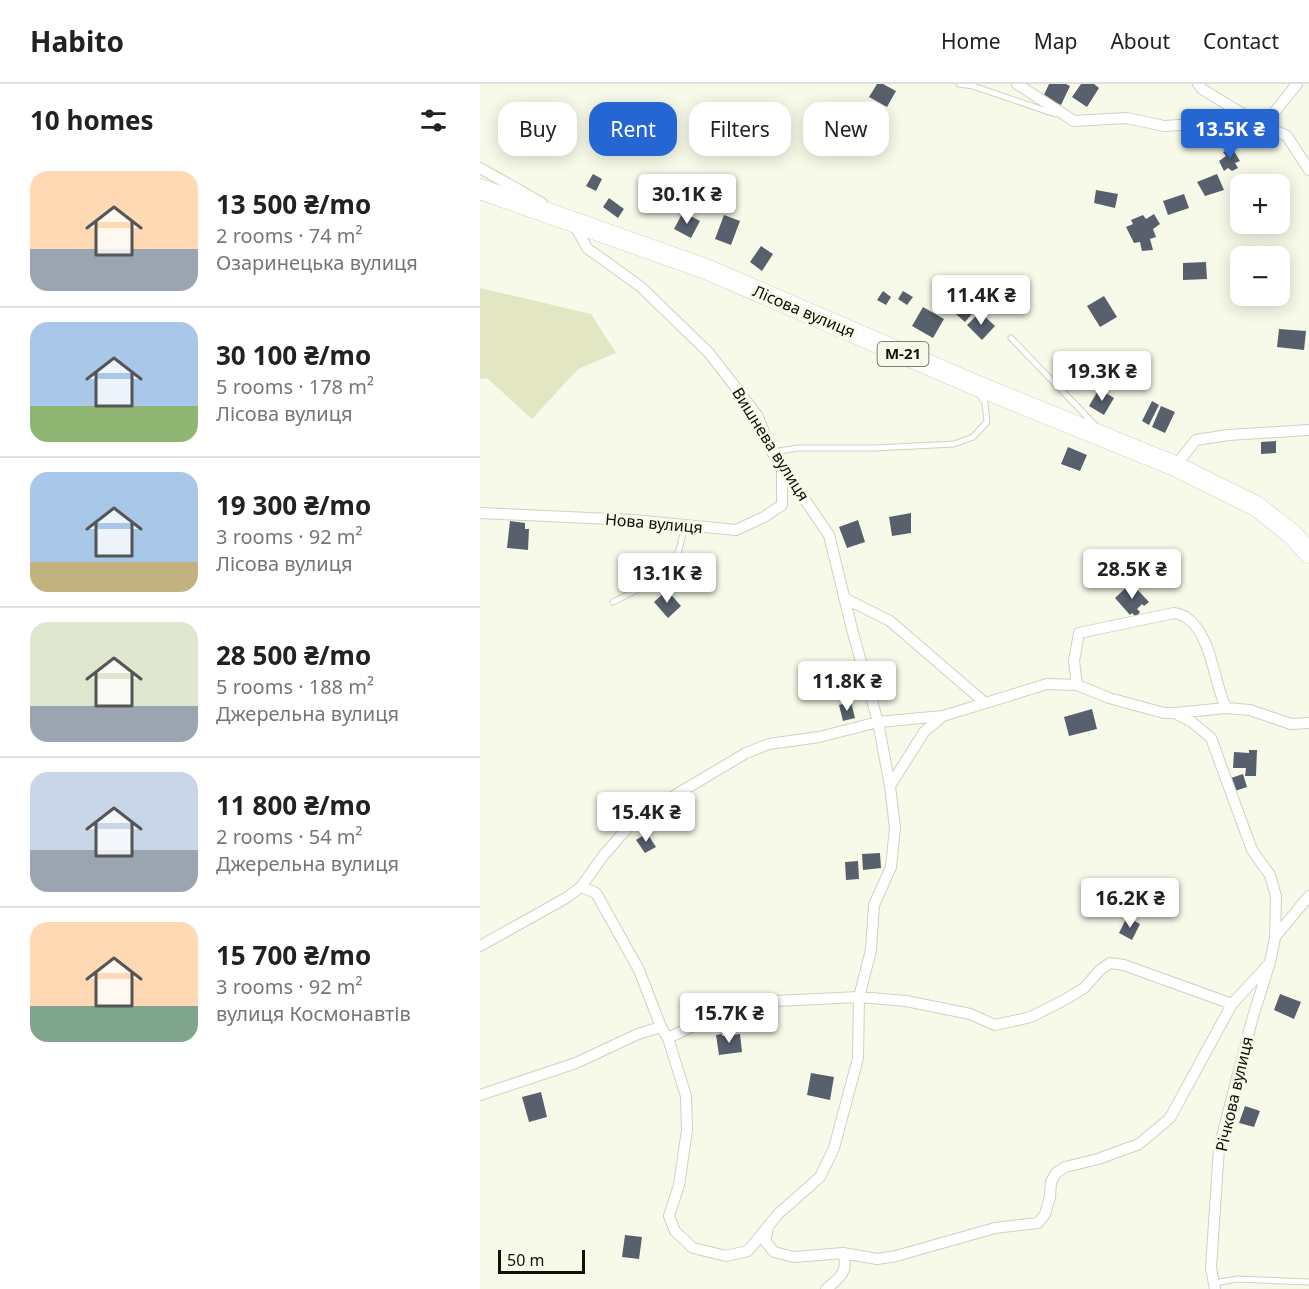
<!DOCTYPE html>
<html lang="en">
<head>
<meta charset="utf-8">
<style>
  :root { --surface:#fff; --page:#f2f2f2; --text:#222; --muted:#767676; --line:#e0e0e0; --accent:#2566d2 }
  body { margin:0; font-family:"Noto Sans",sans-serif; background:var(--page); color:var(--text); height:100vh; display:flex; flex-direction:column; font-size:22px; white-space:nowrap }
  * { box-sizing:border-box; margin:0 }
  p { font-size:20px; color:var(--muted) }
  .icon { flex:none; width:33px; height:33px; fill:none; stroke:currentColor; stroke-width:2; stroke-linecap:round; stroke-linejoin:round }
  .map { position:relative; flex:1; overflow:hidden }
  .side { display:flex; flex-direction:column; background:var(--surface); width:480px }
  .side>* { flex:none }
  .guide { position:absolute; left:18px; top:18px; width:570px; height:54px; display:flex; gap:12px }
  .tools { position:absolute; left:750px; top:90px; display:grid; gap:12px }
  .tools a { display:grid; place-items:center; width:60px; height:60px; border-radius:12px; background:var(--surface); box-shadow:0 3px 15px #0003; font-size:30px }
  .scale { position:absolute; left:18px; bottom:15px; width:87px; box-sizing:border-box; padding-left:6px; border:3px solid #11110b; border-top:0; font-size:16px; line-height:21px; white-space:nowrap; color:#11110b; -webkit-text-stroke:4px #f8fae9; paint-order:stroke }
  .price { position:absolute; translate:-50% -51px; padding:0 14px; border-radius:6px; background:#fff; color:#222; font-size:20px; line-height:39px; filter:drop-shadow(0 2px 3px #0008) }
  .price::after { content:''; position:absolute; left:50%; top:36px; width:18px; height:14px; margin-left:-9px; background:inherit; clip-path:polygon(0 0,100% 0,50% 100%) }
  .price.selected { background:var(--accent); color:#fff }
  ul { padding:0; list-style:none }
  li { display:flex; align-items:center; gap:18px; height:150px; padding:0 30px }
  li+li { border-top:2px solid var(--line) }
  li span { display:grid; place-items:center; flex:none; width:168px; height:120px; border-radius:18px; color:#555 }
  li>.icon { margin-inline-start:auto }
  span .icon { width:72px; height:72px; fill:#fffc; stroke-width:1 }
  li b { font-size:26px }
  h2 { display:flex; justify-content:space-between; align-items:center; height:72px; padding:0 30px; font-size:26px }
  .pill { padding:0 21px; border-radius:18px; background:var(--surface); box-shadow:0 3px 15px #0003; font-size:21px; line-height:54px }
  .pill.selected { background:var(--accent); color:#fff }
  header { display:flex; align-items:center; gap:36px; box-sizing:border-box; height:84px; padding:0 30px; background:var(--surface); border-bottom:2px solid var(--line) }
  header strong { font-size:28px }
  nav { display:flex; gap:33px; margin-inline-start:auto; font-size:21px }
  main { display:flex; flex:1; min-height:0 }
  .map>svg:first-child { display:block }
</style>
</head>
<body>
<header>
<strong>Habito</strong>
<nav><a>Home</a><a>Map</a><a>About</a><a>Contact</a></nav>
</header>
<main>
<section class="side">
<h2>10 homes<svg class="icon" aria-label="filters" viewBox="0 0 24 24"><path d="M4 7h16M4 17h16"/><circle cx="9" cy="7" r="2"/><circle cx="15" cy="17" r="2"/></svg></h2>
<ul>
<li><span style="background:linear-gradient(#ffd9b3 65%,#9aa5b1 0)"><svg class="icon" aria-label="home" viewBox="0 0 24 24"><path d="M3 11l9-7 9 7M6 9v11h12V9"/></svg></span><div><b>13 500 ₴/mo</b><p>2 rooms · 74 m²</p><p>Озаринецька вулиця</p></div></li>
<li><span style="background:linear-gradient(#a9c7e8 70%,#8fb573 0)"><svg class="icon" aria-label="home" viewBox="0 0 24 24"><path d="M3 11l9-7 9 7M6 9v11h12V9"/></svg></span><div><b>30 100 ₴/mo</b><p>5 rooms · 178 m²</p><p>Лісова вулиця</p></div></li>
<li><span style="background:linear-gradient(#a9c7e8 75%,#c2b280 0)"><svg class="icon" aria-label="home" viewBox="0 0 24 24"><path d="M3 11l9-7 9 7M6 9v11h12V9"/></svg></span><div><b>19 300 ₴/mo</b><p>3 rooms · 92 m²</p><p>Лісова вулиця</p></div></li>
<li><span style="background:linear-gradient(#dfe7d0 70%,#9aa5b1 0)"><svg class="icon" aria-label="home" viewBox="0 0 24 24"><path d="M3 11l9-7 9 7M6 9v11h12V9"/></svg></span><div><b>28 500 ₴/mo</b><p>5 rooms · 188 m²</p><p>Джерельна вулиця</p></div></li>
<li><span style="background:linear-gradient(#c9d6e8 65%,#9aa5b1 0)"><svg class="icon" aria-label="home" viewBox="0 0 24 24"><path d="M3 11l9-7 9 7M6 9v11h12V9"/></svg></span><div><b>11 800 ₴/mo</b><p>2 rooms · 54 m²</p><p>Джерельна вулиця</p></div></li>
<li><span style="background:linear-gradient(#ffd9b3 70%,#7fa58c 0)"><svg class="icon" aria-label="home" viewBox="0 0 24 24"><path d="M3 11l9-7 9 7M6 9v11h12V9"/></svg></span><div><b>15 700 ₴/mo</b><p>3 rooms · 92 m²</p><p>вулиця Космонавтів</p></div></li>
</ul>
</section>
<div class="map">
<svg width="829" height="1205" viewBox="0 0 829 1205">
  <rect width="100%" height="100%" fill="#f8fae9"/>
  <path fill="#e2e6c3" d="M0,204L111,230L136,269L98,285L52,335L7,294L0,295Z"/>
  <path fill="#58606d" d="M397,0H403L416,7L407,23L389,13Z
    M569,0H586L590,2L581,21L563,13Z
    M601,0H614L619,4L607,23L592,13Z
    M752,64L760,77L755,79L758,84L752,87L748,84L744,87L739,77L746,72L743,68Z
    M113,90L122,95L116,107L106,102Z
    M737,90L744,106L725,112L717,98Z
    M616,106L638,110L635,124L614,119Z
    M704,110L709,124L688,131L683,117Z
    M129,114L144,125L138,134L123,123Z
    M203,128L220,137L211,154L194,145Z
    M674,130L680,140L673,145L676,153L670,155L673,166L662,167L660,158L654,159L646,143L653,140L651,136L663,131L666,135Z
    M244,131L260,137L251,161L235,155Z
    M281,162L293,170L282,187L270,178Z
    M726,178L727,195L703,196V179Z
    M470,204L481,214L484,211L498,223L485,238L460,216Z
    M403,207L411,213L406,221L397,216Z
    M423,207L433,213L427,221L418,215Z
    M624,212L637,233L620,243L607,222Z
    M443,223L464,235L453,254L432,242Z
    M500,228L515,242L502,256L487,241Z
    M799,245L826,247L824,266L797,263Z
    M619,305L634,314L624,331L609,322Z
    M672,317L679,321L669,341L662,337Z
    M681,322L695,328L685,349L672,343Z
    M796,357V369L781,370V358Z
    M588,363L607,371L600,387L581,380Z
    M431,429V449L412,452L409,433Z
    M378,436L385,458L367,464L359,443Z
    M30,437L45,439V445H49L48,466L27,464Z
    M651,499L669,518L664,522L662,520L657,525L660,528L656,533L652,529L650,531L635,514Z
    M187,506L201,522L188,534L174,518Z
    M371,618L375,634L363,637L359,621Z
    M612,625L617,645L589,652L584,633Z
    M769,666H777L776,692H765L766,684H753L754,668L769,669Z
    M763,690L767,703L755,707L751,694Z
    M167,749L176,763L165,769L156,756Z
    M400,769L401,784L383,786L382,770Z
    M378,777L379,795L366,796L365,778Z
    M647,833L660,840L652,856L639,849Z
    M800,910L821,918L814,935L794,926Z
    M242,950V952L260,950L262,968L239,971L236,951Z
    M331,989L354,993L350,1016L327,1011Z
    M61,1008L67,1033L49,1038L42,1013Z
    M765,1022L780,1027L774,1043L759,1039Z
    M145,1151L162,1153L159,1175L142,1173Z"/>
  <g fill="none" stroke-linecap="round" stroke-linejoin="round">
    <g stroke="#cfd2c1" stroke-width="7">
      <path id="lane" d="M479,0L493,2L575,30
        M531,254L615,341
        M292,368L318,364H395L474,360L493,353L507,338L505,319L499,310
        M133,518L186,491L199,466L205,441
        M734,1199L757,1195L829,1198"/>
    </g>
    <g stroke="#cfd2c1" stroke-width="12">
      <path id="street" d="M537,0L594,37L647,34L684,42L717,40L762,29
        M718,0L722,5L771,35L807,52L829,86
        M784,41L817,0
        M0,84L62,119
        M93,138L107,164L161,203L229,269L277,331L292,368L349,451L373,549L398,638L410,702L415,744L411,783L394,821L391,866L379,913L378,974L354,1064L340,1093L298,1130L268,1167L246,1172L213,1164L195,1147L189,1132L199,1101L207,1046L206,1012L188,954L181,943L159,886L116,809L101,803
        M695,382L716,356L748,351L829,346
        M0,429L153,436L256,446L284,433L302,421V382
        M364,514L410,537L504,618
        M746,624L770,626L811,640L829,639
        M695,629L746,624C733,596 732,552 707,534C704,531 698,530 694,529L599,549L594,577L597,601L629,614L684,629H695L712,638L731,654L772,766L790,791L796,812L795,854L790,878L772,936L739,1064L731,1184L735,1205
        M410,702L444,648L463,632L567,600L597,601
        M795,853L829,812
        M0,862L86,814L101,803L123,772L150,741L197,710L266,669L289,660L339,653L398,638L463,632
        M188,954L226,936L296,917L379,913L426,917L490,930L515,941L551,933L586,915L604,904L620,886L630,879L644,881L752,920
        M0,1011L96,979L158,950L181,943
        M288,1144L285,1157L294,1168L314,1173L363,1169C369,1187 360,1194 346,1205
        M363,1169L397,1175L416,1172L515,1144L558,1139L565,1130L570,1113L571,1098L576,1089L585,1083L618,1075L659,1060L690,1034L752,920L788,881"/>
    </g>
    <g stroke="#cfd2c1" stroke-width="21">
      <path id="highway" d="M0,105L226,185L493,300L695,382L776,422L812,450L829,469"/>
    </g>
    <use href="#lane" stroke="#fff" stroke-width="5"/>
    <use href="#street" stroke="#fff" stroke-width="10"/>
    <use href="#highway" stroke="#fff" stroke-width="20"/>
  </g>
  <g text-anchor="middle" stroke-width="6" stroke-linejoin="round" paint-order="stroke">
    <rect fill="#f8fae9" stroke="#56574e" stroke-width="1.5" x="397.5" y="258" width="51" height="24" rx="4.5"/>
    <g font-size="15" font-weight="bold" fill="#11110b">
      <text x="423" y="275">М-21</text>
    </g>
    <g font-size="16" fill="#11110b" stroke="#f8fae9">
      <text transform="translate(324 227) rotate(23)" y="6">Лісова вулиця</text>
      <text transform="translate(291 360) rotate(58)" y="6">Вишнева вулиця</text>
      <text transform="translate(174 439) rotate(5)" y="6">Нова вулиця</text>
      <text transform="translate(754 1010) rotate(-77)" y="6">Річкова вулиця</text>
    </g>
  </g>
</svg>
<div class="tools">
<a>+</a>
<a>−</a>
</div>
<div class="scale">50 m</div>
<b class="price selected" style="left:750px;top:76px">13.5K ₴</b>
<b class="price" style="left:207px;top:141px">30.1K ₴</b>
<b class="price" style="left:501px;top:242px">11.4K ₴</b>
<b class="price" style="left:622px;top:318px">19.3K ₴</b>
<b class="price" style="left:652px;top:516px">28.5K ₴</b>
<b class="price" style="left:187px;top:520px">13.1K ₴</b>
<b class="price" style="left:367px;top:628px">11.8K ₴</b>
<b class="price" style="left:166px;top:759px">15.4K ₴</b>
<b class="price" style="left:650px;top:845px">16.2K ₴</b>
<b class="price" style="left:249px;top:960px">15.7K ₴</b>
<div class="guide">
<a class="pill">Buy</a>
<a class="pill selected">Rent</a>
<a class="pill">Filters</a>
<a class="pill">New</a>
</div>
</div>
</main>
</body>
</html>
